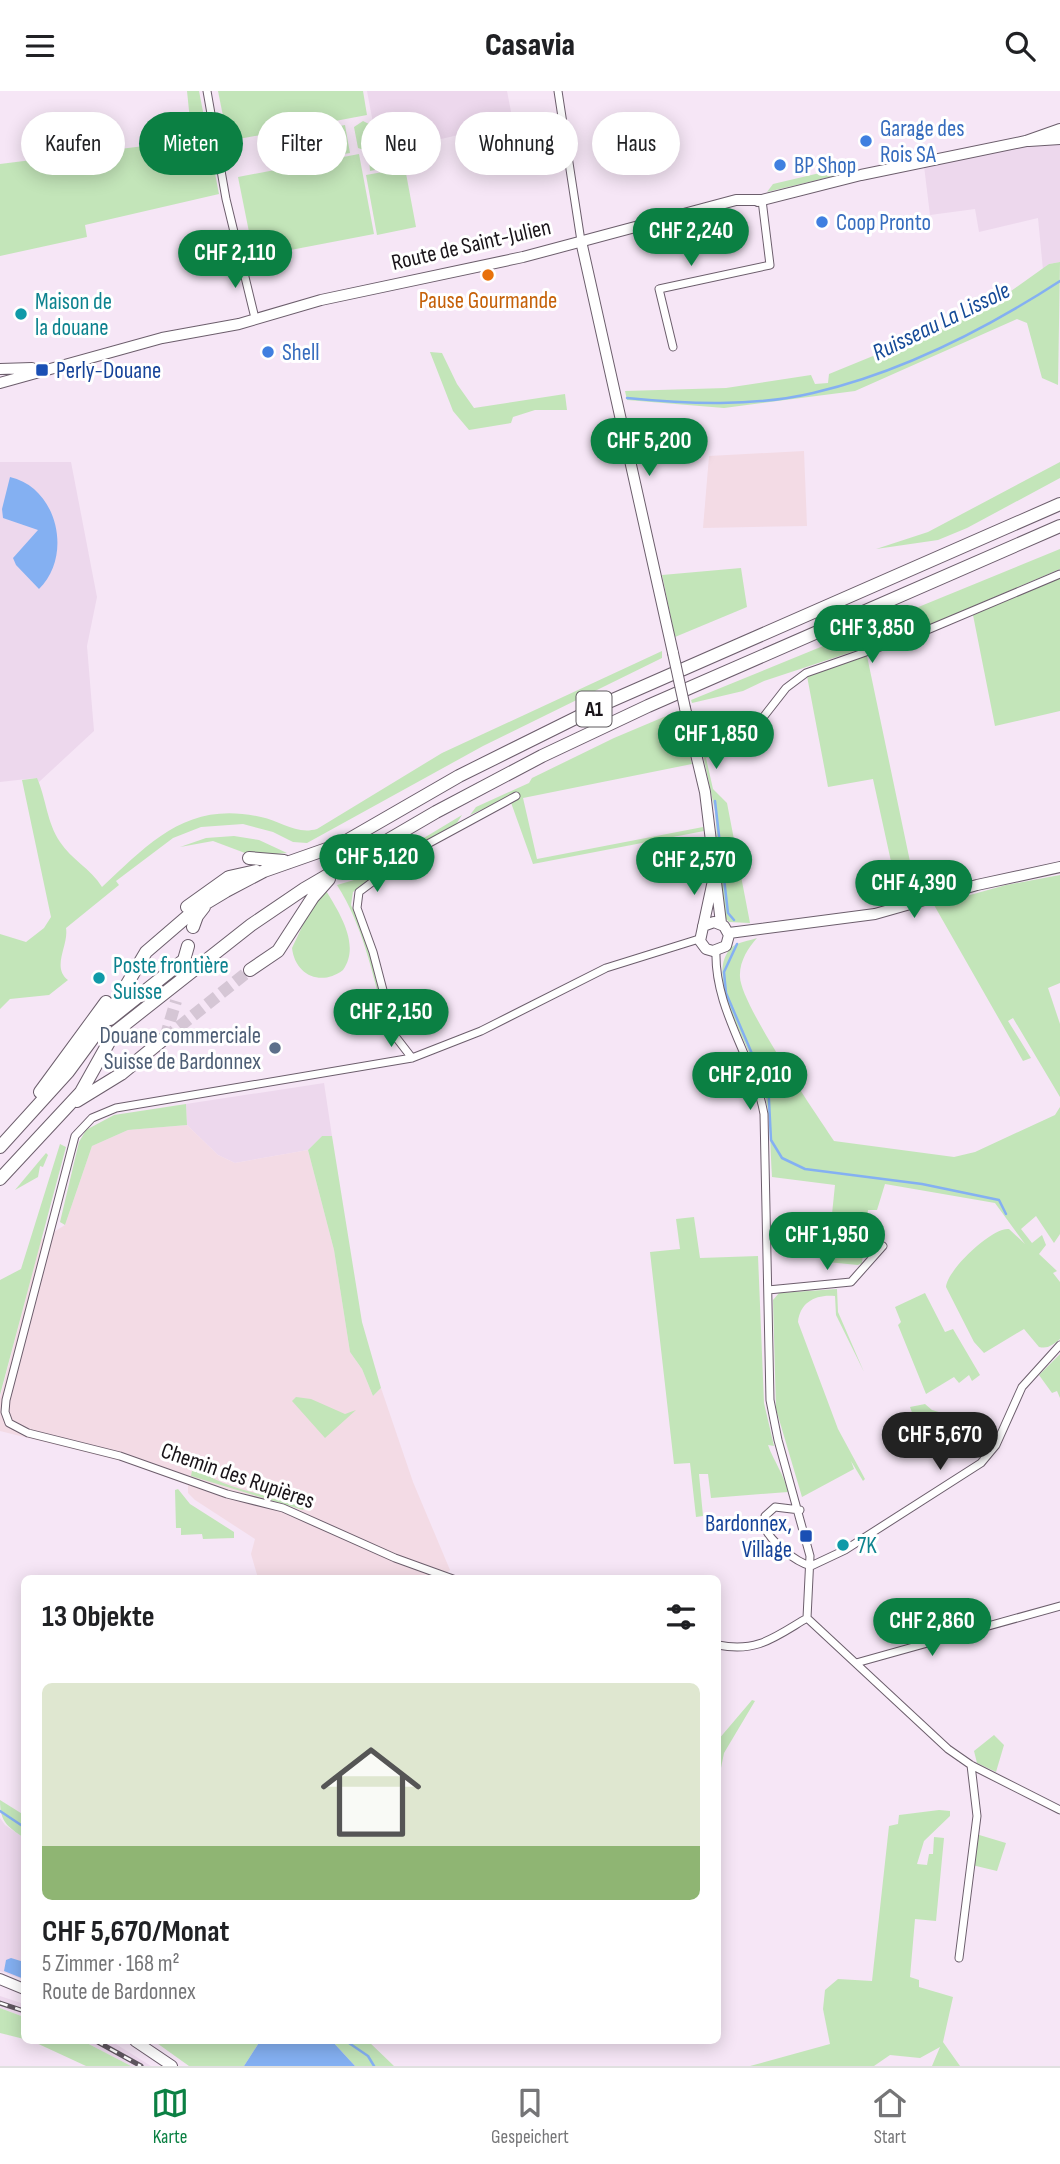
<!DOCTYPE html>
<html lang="de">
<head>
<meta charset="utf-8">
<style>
  :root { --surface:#fff; --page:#f6f6f6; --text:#202124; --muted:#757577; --line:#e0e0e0; --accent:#0b8043 }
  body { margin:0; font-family:"Sofia Sans Condensed",sans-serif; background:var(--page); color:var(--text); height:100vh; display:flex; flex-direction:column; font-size:26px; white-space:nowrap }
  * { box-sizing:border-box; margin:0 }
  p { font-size:23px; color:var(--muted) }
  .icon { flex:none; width:38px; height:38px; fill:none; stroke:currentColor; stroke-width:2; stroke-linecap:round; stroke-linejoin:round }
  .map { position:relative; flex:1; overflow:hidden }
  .panel { position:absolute; left:21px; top:1484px; width:700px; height:469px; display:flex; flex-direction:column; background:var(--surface); border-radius:10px; box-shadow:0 4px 18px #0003 }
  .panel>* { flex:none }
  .hud { position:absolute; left:21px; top:21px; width:700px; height:63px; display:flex; gap:14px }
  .price { position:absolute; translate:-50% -60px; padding:0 16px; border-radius:24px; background:var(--accent); color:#fff; font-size:23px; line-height:46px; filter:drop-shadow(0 2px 4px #0008) }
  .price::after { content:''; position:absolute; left:50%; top:42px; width:21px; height:16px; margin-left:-10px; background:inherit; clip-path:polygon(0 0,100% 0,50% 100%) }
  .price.on { background:#222; color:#fff }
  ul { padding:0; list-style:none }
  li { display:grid; align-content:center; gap:14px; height:371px; padding:0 21px }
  li span { display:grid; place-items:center; height:217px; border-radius:10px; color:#555 }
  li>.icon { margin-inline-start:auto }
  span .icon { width:126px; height:126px; fill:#fffc; stroke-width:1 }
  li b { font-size:30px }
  h2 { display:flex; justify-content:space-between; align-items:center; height:84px; padding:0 21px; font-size:30px }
  .pill { padding:0 24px; border-radius:32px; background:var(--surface); box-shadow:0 4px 18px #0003; font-size:24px; line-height:63px }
  .pill.on { background:var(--accent); color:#fff }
  header { display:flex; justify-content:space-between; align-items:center; height:91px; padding:0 21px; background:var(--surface); font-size:32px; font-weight:800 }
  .tabs { display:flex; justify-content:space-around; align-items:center; height:98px; border-top:2px solid var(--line); background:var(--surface); font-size:19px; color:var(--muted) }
  .tabs a { display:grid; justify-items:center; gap:4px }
  .tabs .on { color:var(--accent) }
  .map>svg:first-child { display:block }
</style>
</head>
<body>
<header><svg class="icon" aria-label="menu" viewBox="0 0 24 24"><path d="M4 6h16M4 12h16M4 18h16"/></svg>Casavia<svg class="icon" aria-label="search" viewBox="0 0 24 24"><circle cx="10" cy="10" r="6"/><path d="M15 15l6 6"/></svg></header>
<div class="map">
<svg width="1060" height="1975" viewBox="0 0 1060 1975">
  <rect width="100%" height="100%" fill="#f6e6f6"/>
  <path fill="#edd8ed" d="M367,0H507L513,31L403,57L378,59Z
    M1060,42V171L1049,173L1043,179L1038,127L979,141L975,118L930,124L924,75Z
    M0,371H71L97,506L87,555L94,640L39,691L36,687L0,691Z
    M324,992L332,1045H322L308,1059L235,1072L218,1064L187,1034L186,1013Z
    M0,1727L5,1734L24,1747V1889L0,1880Z
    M0,1905L24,1913V1926L0,1917Z
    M83,1950H111L151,1975H131Z"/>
  <path fill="#f3dbe5" d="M804,360L807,435L703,437L709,365Z
    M187,1034L218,1064L235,1072L308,1059L334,1159L350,1261L362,1278L373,1305L381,1297L413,1391L450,1479L438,1488L258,1487L251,1463L255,1448L195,1409L188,1402V1394L125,1371L0,1340V1307L41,1149L65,1134L92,1055L128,1039Z"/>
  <path fill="#c3e5b9" d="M187,0H199L219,103L85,134L87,146L0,165V73L192,49Z
    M218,0H363L367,24L228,50Z
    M363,30L369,33L373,54L364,59L358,57L354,36Z
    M345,34L350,62L308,69L303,42Z
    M359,63L374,143L254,166L238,86Z
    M394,64L396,75L370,80L369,68Z
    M405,77L416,136L377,144L366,84Z
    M841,77L851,81L767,101L773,93Z
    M1060,171L1058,294L1042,287L1027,232L1017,228L855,300L724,317L627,309L625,300L726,297L811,284L815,293L828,292L829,283L983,220L1049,173Z
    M430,261L442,262L457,293L474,317L565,303L567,319H535L513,326L511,332L469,339L453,320Z
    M1060,371V387L967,437L938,449L876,458L928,441Z
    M1060,458V478L918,539L764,590L743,600L692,612L691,609Z
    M741,477L747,516L675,546L662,484Z
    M1060,487V620L995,635L973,524Z
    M662,560V567L483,655L307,752L293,751L273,741L243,733L201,736L173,747L116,790L119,794L66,837C69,854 51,876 68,889L49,904L10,908L0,918V843L26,851L44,837L51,826L22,689L37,687C46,707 47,732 60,751C71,768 91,778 102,796C150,751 188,709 261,726C281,730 296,744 317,738L442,662Z
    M867,565L917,804L897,798L873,688L828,696L807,585Z
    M678,620L692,673L523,707L537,768L703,736L704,740L533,773L509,706L470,724L476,716L529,692L532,687L614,647Z
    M743,653L706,667L713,698L727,712L750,832L729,831L723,824L715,720L703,664Z
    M462,724L455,735L386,775L353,801L351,814L366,846L387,937C373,887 365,838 337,794L354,789Z
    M234,745L259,749L287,762L253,765L213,750L180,756L206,747Z
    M1060,784V892L1048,897L1060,933V1006L1013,927L1008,930L1031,967L1023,970L934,814L1006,794Z
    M325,798C339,821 361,854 343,879C321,896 295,884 292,857L310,819Z
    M757,847C748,857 739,871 740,886C741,914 815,1021 834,1050L954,1066L975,1061L1055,1024L1060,1016V1143L1054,1152L1036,1125L1021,1138L1032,1152L1042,1144L1046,1154L1039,1163L1057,1180L1053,1182L1060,1191V1248C1053,1254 1048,1258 1039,1256L1024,1238L984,1262L974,1251L946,1196C947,1179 992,1136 1009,1138L1025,1153L995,1112L885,1093L877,1119H868L862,1172L858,1174L827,1171L835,1094L772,1086C770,1055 771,1023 763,994C754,962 701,885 732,856C738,851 749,850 757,847Z
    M186,1013L187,1034L128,1039L92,1055L65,1134L60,1131L79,1051L86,1039L114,1024Z
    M322,1045H332L362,1231L381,1297L373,1305L362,1278L350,1261L334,1159L308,1059Z
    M60,1053L66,1056L0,1304V1189L21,1178Z
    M46,1062L48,1064L43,1076L40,1075L38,1086L15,1099Z
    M694,1126L700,1167L758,1165L764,1312L774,1355L768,1354C774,1371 784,1383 788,1401L711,1407L708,1383H699L703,1425L696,1426L690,1372L674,1373L650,1161L680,1158L676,1128Z
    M837,1198L838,1221L864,1281L836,1224L835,1205C816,1203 800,1211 798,1231L838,1338L865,1388L863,1390L851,1370L854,1378L802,1406L776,1318L773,1209L779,1202Z
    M925,1202L945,1241L953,1238L980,1284L972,1290L969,1284L959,1292L954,1286L926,1303L898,1234L901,1231L895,1216Z
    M1060,1263V1307L1057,1300L1052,1302L1039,1284Z
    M296,1306L311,1308L345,1323L356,1319L325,1347L292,1310Z
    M925,1313L932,1319L952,1325L948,1336L938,1346L923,1326L914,1327L910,1316Z
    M193,1375C224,1399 267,1403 304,1416L303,1419L191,1385Z
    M178,1398L190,1413L234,1441V1447L203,1448L202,1443L181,1444V1437H176L175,1399Z
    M752,1609L755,1610L724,1662L718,1692V1649Z
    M994,1644L1004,1654L996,1681L977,1672L974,1660Z
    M0,1709L24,1724V1747C7,1735 0,1731 0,1709Z
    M939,1719L950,1720V1725L924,1750L917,1773L927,1774L929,1763H933L934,1746L944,1747L936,1830L915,1828L910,1886L919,1889V1896L953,1906L943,1951L960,1975H932L940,1956L920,1967L890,1964L874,1975H750L830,1953L823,1918L825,1899L838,1888L872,1890L889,1735L898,1733L899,1724Z
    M976,1743L1006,1752L997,1780L972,1774Z
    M0,1917L24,1926V1948L0,1942Z
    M32,1950H83L131,1975H86Z
    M154,1950H260L244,1975H189Z
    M332,1950H368L394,1975H355Z"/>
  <path fill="#84b0f2" d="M10,386C58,397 73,465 39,498L16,474L13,467L38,439L3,427L2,418Z
    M11,1867L24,1871V1888L4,1880L6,1869Z
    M260,1950H332L355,1975H244Z"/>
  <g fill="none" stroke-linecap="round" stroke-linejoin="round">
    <path stroke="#84b0f2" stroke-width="2.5" d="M627,307C687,313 754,316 813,302C899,282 986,238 1060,190
      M715,710L728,822L734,829
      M737,853L724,881L726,902L756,972L768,990L771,1049L782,1067L805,1078L922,1093L999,1109L1006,1123
      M0,1720L24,1736
      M346,1950L368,1965L374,1975"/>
    <path stroke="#d5c6d5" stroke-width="12" stroke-dasharray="12 6" stroke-linecap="butt" d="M165,947L250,879
      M165,947L176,910"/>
    <g stroke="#6c5e6c" stroke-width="9">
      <path id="street" d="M207,0L226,108L254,223
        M558,0L581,150
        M673,256L659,198L770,174L762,109
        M696,662L747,647L786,597L806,582L920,542L1060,483
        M716,860C714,919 754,967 764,1023L770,1309L778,1349L810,1465L807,1527
        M412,967L395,945L373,861L357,817L359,801L411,762L516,705
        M768,1199L851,1191L883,1155
        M800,1419L775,1416L765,1425L764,1435C770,1450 795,1471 811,1475
        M811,1475L845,1459L981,1372L996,1354L1022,1296L1060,1254
        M453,1488L395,1467L283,1417L227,1403L120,1365L28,1342L9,1332L5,1321L6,1309L75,1045L92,1027L116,1017L412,967L481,940L606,877L699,848
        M807,1527L948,1658L971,1674L1060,1719
        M718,1554C757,1562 775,1546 807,1527
        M856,1572L1060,1515
        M959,1867L977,1725L971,1674"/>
    </g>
    <g stroke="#6c5e6c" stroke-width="12">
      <path id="secondary" d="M581,150L673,562
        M685,617L705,701L721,832
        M703,835L714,831L724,835L729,844L726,855L713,860L706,858L700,850L712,794
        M729,842L875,823L977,794L1060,776"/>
    </g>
    <g stroke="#6c5e6c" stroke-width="12">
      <path id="primary" d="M1029,50L1060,48
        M758,110L861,84L1026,50L1060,38
        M0,278L32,277
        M0,292L162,247L239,233L321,209L523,166L736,109H762
        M0,1888L24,1898
        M135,1950L172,1975"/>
    </g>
    <g stroke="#6c5e6c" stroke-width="14">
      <path id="highway" d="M249,767L284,770
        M187,816L229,786L256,780
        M193,836L197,825L204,816
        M250,879L278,860L313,806L329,788
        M110,928L184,869L188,855
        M40,1001L106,911
        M77,1010L121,983L165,947
        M0,1056L68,981L104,932L146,861L196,818L226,800L264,780L341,753L459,685L606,612L1060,413
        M0,1088L81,1001L114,942L251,834L304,798L436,721L542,665L648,615L1060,435"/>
    </g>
    <use href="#street" stroke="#fff" stroke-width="7"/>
    <use href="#secondary" stroke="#fff" stroke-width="10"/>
    <use href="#primary" stroke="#fff" stroke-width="10"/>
    <use href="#highway" stroke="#fff" stroke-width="12"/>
    <g stroke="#5e555e" stroke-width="5">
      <path id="rail" d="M0,1912L24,1920
        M96,1950L141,1975"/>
    </g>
    <use href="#rail" stroke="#fff" stroke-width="2.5" stroke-dasharray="8" stroke-linecap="butt"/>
    <g stroke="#6c5e6c" stroke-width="12" stroke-linecap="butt">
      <path id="secondary-bridge" d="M673,562L685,617"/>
    </g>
    <use href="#secondary-bridge" stroke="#fff" stroke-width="10"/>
  </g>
  <g fill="#3f7fe0" stroke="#fff" stroke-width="2.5">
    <circle cx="866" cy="50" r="7"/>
    <circle cx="780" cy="74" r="7"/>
    <circle cx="822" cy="131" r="7"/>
    <circle cx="268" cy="261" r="7"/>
  </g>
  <circle fill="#e8710a" stroke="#fff" stroke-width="2.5" cx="488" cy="184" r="7"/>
  <g fill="#0f9aa8" stroke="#fff" stroke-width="2.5">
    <circle cx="21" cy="223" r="7"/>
    <circle cx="99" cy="887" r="7"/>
    <circle cx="843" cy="1454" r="7"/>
  </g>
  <g fill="#1a4fb4" stroke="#fff" stroke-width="2.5">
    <rect x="35" y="272" width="14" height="14" rx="3.5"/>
    <rect x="799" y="1438" width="14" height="14" rx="3.5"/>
  </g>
  <circle fill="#5c6f8a" stroke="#fff" stroke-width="2.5" cx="275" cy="957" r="7"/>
  <g text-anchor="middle" stroke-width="6" stroke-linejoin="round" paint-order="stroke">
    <rect fill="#fff" stroke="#5e5a5e" stroke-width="2" x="576.5" y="600.5" width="35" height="35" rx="5"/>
    <g font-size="21" font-weight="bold" fill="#191419">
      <text x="594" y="625">A1</text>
    </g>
    <g font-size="23" fill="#366cbe" stroke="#fff" text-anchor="start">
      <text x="880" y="45">Garage des<tspan x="880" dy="26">Rois SA</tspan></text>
      <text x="794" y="82">BP Shop</text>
      <text x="836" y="139">Coop Pronto</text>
      <text x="282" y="269">Shell</text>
    </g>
    <g font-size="23" fill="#191419" stroke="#fff">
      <text transform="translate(471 153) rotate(-13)" y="8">Route de Saint-Julien</text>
      <text transform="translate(238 1384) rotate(19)" y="8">Chemin des Rupières</text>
    </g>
    <g font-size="23" fill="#c56008" stroke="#fff">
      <text x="488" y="217">Pause Gourmande</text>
    </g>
    <g font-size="23" fill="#0d838f" stroke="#fff" text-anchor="start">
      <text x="35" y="218">Maison de<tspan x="35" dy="26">la douane</tspan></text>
      <text x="113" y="882">Poste frontière<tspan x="113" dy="26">Suisse</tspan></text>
      <text x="857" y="1462">7K</text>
    </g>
    <g font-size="23" fill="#164399" stroke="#fff" text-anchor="start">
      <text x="56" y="287">Perly-Douane</text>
      <text x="792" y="1440" text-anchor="end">Bardonnex,<tspan x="792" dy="26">Village</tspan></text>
    </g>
    <g font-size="23" fill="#4e5e75" stroke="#fff" text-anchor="end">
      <text x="261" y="952">Douane commerciale<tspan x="261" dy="26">Suisse de Bardonnex</tspan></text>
    </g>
    <g font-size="24" font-style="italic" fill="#154a97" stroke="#fff">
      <text transform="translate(941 230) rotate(-26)" y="8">Ruisseau La Lissole</text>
    </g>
  </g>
</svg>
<b class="price" style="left:691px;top:177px">CHF 2,240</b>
<b class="price" style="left:235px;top:199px">CHF 2,110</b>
<b class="price" style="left:649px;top:387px">CHF 5,200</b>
<b class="price" style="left:872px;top:574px">CHF 3,850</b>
<b class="price" style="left:716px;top:680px">CHF 1,850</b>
<b class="price" style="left:377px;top:803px">CHF 5,120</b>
<b class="price" style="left:694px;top:806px">CHF 2,570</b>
<b class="price" style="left:914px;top:829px">CHF 4,390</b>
<b class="price" style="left:391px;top:958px">CHF 2,150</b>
<b class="price" style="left:750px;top:1021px">CHF 2,010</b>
<b class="price" style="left:827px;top:1181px">CHF 1,950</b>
<b class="price on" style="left:940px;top:1381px">CHF 5,670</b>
<b class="price" style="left:932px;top:1567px">CHF 2,860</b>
<div class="hud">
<a class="pill">Kaufen</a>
<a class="pill on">Mieten</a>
<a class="pill">Filter</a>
<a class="pill">Neu</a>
<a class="pill">Wohnung</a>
<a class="pill">Haus</a>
</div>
<section class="panel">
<h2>13 Objekte<svg class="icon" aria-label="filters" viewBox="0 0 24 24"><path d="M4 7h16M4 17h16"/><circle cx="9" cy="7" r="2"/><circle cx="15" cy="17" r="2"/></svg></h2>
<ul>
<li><span style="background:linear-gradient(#dfe7d0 75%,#8fb573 0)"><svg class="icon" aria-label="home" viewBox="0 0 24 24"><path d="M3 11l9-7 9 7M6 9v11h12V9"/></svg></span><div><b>CHF 5,670/Monat</b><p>5 Zimmer · 168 m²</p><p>Route de Bardonnex</p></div></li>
</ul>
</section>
</div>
<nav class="tabs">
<a class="on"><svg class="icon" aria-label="map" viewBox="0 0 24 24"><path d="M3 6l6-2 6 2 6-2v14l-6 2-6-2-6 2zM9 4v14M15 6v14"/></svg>Karte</a>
<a><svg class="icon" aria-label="saved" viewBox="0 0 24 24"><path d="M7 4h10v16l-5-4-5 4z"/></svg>Gespeichert</a>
<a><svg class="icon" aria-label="home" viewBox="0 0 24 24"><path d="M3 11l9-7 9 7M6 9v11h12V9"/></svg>Start</a>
</nav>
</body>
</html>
